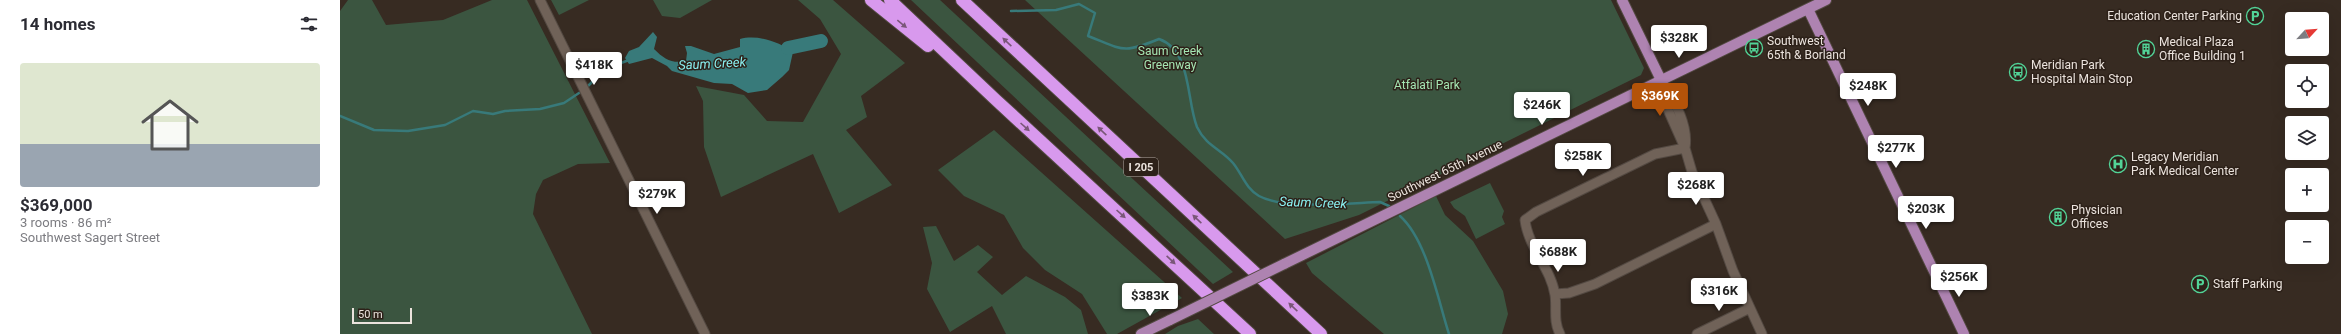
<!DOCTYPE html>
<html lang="en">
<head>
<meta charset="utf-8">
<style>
  :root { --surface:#fff; --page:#f7f7f7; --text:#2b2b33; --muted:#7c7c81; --line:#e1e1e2; --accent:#b45309 }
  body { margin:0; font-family:Roboto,sans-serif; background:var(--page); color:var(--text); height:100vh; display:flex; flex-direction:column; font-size:15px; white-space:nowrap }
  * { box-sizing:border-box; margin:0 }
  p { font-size:13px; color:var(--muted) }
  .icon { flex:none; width:22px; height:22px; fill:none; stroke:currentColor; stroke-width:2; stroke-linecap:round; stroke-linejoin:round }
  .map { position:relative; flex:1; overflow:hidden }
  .panel { display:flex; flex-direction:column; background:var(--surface); width:340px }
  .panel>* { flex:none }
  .needle { width:26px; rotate:64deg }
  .controls { position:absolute; left:1945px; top:12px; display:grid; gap:8px }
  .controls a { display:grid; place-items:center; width:44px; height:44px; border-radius:4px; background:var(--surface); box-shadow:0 4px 16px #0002; font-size:20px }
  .scale { position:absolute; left:12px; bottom:10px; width:60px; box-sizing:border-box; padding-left:4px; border:2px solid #ebe3dd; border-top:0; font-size:11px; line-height:14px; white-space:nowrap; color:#ebe3dd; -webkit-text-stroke:3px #2d2119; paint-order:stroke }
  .price { position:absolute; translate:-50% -34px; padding:0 9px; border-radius:4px; background:#fff; color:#222; font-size:13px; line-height:26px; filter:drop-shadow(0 1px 2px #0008) }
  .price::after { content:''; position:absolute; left:50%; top:24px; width:12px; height:9px; margin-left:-6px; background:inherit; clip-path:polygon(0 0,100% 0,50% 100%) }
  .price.on { background:var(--accent); color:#fff }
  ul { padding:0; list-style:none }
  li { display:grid; align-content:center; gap:8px; height:212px; padding:0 20px }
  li+li { border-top:1px solid var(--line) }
  li span { display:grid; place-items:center; height:124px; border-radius:4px; color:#555 }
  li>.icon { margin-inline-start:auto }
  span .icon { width:72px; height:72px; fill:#fffc; stroke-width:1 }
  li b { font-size:17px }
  h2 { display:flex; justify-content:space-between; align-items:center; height:48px; padding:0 20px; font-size:17px }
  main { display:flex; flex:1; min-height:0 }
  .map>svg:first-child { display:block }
</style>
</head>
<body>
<main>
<section class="panel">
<h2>14 homes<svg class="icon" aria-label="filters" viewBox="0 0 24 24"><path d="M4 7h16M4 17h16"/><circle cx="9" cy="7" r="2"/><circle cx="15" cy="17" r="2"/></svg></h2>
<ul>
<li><span style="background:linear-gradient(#dfe7d0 65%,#9aa5b1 0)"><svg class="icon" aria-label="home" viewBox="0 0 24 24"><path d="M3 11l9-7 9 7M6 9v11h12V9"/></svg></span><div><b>$369,000</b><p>3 rooms · 86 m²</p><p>Southwest Sagert Street</p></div></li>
</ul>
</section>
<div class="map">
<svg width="2001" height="334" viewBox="0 0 2001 334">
  <rect width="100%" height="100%" fill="#372b22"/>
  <path fill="#3b5540" d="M8,0H32L46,25L103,20L152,0H187L270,163L238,164L203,180L196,194L193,214L252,334H0V11Z
    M211,0H249L219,15Z
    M313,0H372L340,18L322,16Z
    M458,0H493L565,63L521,96L527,117L506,130L552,185L499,213L473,154L381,197L364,147L363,101L356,86L404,95L427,121L463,122L501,54L480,19Z
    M571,0H600L893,272L873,284Z
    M685,0H1271L1304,68L1301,75L1019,215L945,239Z
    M654,130L842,298L777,334H767L742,294L705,270L683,248L664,215L624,196L598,170Z
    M1150,183L1164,211L1162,217L1165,224L1136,239L1125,216L1114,208L1110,202Z
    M1096,196L1105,215L1133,241L1163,291L1168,314L1162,334H1044L972,273L966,263Z
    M596,226L614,261L638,245L653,257L637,272L662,295L686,276L725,297L741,310L748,334H666L652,306L610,332L587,289L592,263L583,227Z
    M858,319L874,334H825L838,326Z"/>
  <path fill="#387a7a" d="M313,32L317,37L314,49C324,59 332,64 346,61L347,53L345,46H351L374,54L400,47V39C417,34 440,42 453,52L449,70L442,77L427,90L408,93L392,84L374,83L332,71L327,66L312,58L289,64L285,58L289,51L299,47Z"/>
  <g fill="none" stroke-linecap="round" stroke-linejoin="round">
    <path stroke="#387a7a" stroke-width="2.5" d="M671,11L716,10L739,4L755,13L748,36C784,50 782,54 819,39C852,51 846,99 857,127C866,146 881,149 893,163C902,174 906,189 919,196C945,210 1010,203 1040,202L1049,206
      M246,88L265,69L289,60
      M0,116L34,130L68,131L105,125L133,111L153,114L165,111L200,109L224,103L242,91
      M1060,216C1087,240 1098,300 1109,334"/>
    <path stroke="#387a7a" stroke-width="14" d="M448,48L481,41"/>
    <g stroke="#534942" stroke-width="11">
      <path id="minor" d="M200,0L365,334
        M1321,80V94L1345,148L1352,172L1376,224L1393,271L1422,334
        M1321,80C1334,99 1349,125 1345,148
        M1215,294L1229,293L1255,284L1376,224
        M1220,334C1213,321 1217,308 1215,295C1211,268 1188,247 1185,220L1196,212L1315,154L1345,148
        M1357,334L1410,308"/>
    </g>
    <g stroke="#534942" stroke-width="12">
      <path id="major" d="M1282,0L1321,80
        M1468,9L1624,334
        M944,264L1486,0
        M801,334L830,320"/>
    </g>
    <g stroke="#534942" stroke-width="14">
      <path id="highway" d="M531,0L588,46
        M550,0L656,100L910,334
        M622,0L981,334"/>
    </g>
    <use href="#minor" stroke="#706258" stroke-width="9"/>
    <use href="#major" stroke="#ae83b1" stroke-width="10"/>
    <use href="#highway" stroke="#d899ed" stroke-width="12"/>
    <g stroke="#534942" stroke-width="12" stroke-linecap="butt">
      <path id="major-bridge" d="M830,320L944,264"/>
    </g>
    <use href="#major-bridge" stroke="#ae83b1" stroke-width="10"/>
  </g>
  <defs><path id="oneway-solid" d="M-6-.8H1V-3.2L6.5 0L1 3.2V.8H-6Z"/></defs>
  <g fill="#7a5778">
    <use href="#oneway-solid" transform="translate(562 24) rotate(39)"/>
    <use href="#oneway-solid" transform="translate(667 42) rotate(-137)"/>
    <use href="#oneway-solid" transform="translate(685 127) rotate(42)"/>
    <use href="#oneway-solid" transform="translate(762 131) rotate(-137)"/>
    <use href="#oneway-solid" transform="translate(781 214) rotate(42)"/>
    <use href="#oneway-solid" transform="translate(857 219) rotate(-137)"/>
    <use href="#oneway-solid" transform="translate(831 260) rotate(43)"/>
    <use href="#oneway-solid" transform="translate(953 307) rotate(-137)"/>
  </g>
  <defs>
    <g id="parking-ring" transform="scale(0.9)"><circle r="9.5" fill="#2d2119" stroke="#52d397" stroke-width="1.5"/><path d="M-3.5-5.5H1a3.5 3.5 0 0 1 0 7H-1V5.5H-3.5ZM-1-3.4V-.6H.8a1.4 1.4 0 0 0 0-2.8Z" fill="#52d397"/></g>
    <g id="bus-ring" transform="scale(0.9)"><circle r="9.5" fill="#2d2119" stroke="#52d397" stroke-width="1.5"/><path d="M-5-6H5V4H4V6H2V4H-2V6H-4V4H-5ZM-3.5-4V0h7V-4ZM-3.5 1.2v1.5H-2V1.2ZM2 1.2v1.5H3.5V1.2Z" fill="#52d397"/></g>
    <g id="building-ring" transform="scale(0.9)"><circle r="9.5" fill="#2d2119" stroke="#52d397" stroke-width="1.5"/><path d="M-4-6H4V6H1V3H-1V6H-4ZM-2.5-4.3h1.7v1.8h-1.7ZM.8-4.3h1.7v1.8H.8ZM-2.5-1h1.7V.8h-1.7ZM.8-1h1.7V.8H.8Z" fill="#52d397"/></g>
    <g id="hospital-ring" transform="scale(0.9)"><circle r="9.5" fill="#2d2119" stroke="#52d397" stroke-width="1.5"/><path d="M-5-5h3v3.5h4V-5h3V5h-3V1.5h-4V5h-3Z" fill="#52d397"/></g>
  </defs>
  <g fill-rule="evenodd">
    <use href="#parking-ring" x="1915" y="16"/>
    <use href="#bus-ring" x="1414" y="48"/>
    <use href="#building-ring" x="1806" y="49"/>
    <use href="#bus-ring" x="1678" y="72"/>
    <use href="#hospital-ring" x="1778" y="164"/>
    <use href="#building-ring" x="1718" y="217"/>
    <use href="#parking-ring" x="1860" y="284"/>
  </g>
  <g text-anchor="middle" stroke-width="3" stroke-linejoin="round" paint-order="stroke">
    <rect fill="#2d2119" stroke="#b2a9a2" stroke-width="1" x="784" y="158" width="34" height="18" rx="3"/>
    <g font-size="11" font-weight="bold" fill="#ebe3dd">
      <text x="801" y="171">I 205</text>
    </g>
    <g font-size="12" fill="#ebe3dd" stroke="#2d2119" text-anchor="start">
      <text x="1902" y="20" text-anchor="end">Education Center Parking</text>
      <text x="1427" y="45">Southwest<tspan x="1427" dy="14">65th &amp; Borland</tspan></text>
      <text x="1819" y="46">Medical Plaza<tspan x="1819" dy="14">Office Building 1</tspan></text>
      <text x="1691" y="69">Meridian Park<tspan x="1691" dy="14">Hospital Main Stop</tspan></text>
      <text x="1791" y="161">Legacy Meridian<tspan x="1791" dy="14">Park Medical Center</tspan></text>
      <text x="1731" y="214">Physician<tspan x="1731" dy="14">Offices</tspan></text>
      <text x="1873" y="288">Staff Parking</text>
    </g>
    <g font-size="12" fill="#a5e6b3" stroke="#2d2119">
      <text x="830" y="55">Saum Creek<tspan x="830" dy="14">Greenway</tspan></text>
      <text x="1087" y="89">Atfalati Park</text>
    </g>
    <g font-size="12" fill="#ebe3dd" stroke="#2d2119">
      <text transform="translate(1105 171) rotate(-26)" y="4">Southwest 65th Avenue</text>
    </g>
    <g font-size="13" font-style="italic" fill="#8af1f1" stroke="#2d2119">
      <text transform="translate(372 63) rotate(-3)" y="5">Saum Creek</text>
      <text transform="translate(973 202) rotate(2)" y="5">Saum Creek</text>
    </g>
  </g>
</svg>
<div class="controls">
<a><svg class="needle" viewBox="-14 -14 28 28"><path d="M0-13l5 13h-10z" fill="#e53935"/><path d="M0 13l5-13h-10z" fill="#7c7c81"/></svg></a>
<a><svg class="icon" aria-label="locate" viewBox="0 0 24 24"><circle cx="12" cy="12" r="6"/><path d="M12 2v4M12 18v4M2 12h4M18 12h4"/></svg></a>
<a><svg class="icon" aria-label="layers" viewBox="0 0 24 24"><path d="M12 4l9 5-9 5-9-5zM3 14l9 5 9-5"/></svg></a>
<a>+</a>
<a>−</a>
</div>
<div class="scale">50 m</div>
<b class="price" style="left:1339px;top:59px">$328K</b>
<b class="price" style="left:254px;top:86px">$418K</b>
<b class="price" style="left:1528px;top:107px">$248K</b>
<b class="price on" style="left:1320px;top:117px">$369K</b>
<b class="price" style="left:1202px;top:126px">$246K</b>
<b class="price" style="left:1556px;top:169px">$277K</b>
<b class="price" style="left:1243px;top:177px">$258K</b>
<b class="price" style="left:1356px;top:206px">$268K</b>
<b class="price" style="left:317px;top:215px">$279K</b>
<b class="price" style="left:1586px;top:230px">$203K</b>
<b class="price" style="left:1218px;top:273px">$688K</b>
<b class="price" style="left:1619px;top:298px">$256K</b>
<b class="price" style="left:1379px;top:312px">$316K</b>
<b class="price" style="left:810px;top:317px">$383K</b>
</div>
</main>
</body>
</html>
